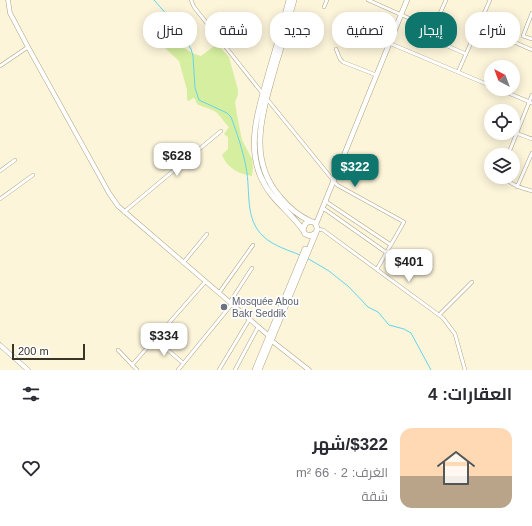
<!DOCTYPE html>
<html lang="ar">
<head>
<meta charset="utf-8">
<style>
  :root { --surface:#fff; --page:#f2f2f3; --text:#2b2b33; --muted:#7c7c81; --line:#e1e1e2; --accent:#0f766e }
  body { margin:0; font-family:Arial,Cairo,sans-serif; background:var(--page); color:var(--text); direction:rtl; height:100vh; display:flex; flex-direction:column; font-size:15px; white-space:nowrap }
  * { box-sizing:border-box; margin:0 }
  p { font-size:13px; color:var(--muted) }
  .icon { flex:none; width:22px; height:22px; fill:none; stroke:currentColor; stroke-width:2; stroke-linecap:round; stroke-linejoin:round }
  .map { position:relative; height:370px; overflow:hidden; direction:ltr }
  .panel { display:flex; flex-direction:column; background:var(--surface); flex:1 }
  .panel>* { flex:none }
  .guide { position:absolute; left:12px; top:12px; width:508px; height:36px; direction:rtl; display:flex; gap:8px }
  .needle { width:26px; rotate:319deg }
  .controls { position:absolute; left:484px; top:60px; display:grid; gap:8px }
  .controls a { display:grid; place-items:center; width:36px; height:36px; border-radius:50%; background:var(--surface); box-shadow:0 2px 10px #0003; font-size:20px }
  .scale { position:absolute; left:12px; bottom:10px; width:73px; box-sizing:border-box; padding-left:4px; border:2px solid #383427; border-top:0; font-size:11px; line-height:14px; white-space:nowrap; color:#383427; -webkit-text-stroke:3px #fff; paint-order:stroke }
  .price { position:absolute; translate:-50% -34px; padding:0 9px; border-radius:8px; background:#fff; color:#222; font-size:13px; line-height:26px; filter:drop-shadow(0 1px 2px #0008) }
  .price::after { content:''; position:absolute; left:50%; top:24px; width:12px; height:9px; margin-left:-6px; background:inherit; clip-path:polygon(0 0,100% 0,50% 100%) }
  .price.current { background:var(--accent); color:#fff }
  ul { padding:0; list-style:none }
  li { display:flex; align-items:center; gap:12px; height:100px; padding:0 20px }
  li+li { border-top:1px solid var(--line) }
  li span { display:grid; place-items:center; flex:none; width:112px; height:80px; border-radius:12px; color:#555 }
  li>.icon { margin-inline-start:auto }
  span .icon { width:48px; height:48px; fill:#fffc; stroke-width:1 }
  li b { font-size:17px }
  h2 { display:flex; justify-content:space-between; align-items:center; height:48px; padding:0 20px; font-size:17px }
  .pill { padding:0 14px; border-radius:16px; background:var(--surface); box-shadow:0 2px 10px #0003; font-size:14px; line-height:36px }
  .pill.current { background:var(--accent); color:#fff }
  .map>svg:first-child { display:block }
</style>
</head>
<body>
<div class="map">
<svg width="532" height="370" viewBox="0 0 532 370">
  <rect width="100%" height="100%" fill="#fdf5da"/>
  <path fill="#d5eea0" d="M168,32H172L178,37L179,44C185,49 193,54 201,56L214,46L218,45L229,57L238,90V95L235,102L237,115L242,140L252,159L253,167L252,176C239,174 227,168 222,155L228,149V137L224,134L229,127C224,123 221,116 216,112C212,109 202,107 197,104L195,99L193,98L189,101L187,100V90L179,61L164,47Z"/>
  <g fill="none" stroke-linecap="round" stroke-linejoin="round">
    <path stroke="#64d4ec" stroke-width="1" d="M154,0L177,26L191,49L193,56L195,88L199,100L227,113L231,117C237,133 243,151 246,167C251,192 244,219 264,237C274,246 288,250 300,255
      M307,258L329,271L349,287L368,307L378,312L389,325L404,329L411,333L431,370"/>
    <g stroke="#ada384" stroke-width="4">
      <path id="street" d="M191,0L194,7L263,94
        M368,0L433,29L446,0
        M324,7L327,0
        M532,13L523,36L532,39
        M478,26L532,50
        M433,29L436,41L466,54
        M389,43L491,86
        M336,49L340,59L343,62L376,75
        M0,66L28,47
        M458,72L490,0
        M499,89L532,103
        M267,99L337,185L404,222L377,269
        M516,133L532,139
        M508,155L532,95
        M0,171L15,160
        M504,177C511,185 521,188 532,191
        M517,187L532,153
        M0,199L33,175
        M325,201L391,245
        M323,208L387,253
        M124,212L221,131
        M317,229L323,230L443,318L455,334L465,370
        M183,263L207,234
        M219,293L253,245
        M230,302L252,268
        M439,315L472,282
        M155,339L183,363
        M118,350L137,370
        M132,365L205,282
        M178,370L232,304
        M219,370L249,320
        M235,370L258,327"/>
    </g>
    <g stroke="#ada384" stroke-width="5">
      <path id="secondary" d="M8,0L10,13L28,47L109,193L118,206L269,336
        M272,341L309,370
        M0,345L28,370"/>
    </g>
    <g stroke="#ada384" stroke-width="5.5">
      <path id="primary" d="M316,224L407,0"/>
    </g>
    <g stroke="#ada384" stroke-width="6">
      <path id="highway" d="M289,0C283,23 277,45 270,68C261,102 246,140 260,175C270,200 289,210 303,230
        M294,0C288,21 283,43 276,64C264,109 245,157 280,197C289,208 297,215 310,221
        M255,370L305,249
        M259,370L317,230C317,222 311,219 305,224L303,230L305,234L310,236L316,233"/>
    </g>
    <use href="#street" stroke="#fff" stroke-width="3"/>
    <use href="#secondary" stroke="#fff" stroke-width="4"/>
    <use href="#primary" stroke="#fff" stroke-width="4.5"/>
    <use href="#highway" stroke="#fff" stroke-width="5"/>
  </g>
  <circle fill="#6b7280" stroke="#fff" stroke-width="1.5" cx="224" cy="307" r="4"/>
  <g text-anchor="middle" stroke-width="3.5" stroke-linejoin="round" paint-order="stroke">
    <g font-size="10" fill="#5b616d" stroke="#fff" text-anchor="start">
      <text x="232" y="305">Mosquée Abou<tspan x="232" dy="12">Bakr Seddik</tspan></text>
    </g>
  </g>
</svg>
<div class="controls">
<a><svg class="needle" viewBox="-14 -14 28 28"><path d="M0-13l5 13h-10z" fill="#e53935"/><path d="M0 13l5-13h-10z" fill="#7c7c81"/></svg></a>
<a><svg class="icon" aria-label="locate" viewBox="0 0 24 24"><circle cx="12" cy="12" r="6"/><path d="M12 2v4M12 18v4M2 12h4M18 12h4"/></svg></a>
<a><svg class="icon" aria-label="layers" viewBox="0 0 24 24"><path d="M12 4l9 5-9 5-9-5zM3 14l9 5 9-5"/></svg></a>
</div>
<div class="scale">200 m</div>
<b class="price" style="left:177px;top:177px">$628</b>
<b class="price current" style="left:355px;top:188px">$322</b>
<b class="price" style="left:409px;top:283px">$401</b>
<b class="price" style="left:164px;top:357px">$334</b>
<div class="guide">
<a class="pill">شراء</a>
<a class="pill current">إيجار</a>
<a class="pill">تصفية</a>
<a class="pill">جديد</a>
<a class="pill">شقة</a>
<a class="pill">منزل</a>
</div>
</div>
<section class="panel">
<h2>العقارات: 4<svg class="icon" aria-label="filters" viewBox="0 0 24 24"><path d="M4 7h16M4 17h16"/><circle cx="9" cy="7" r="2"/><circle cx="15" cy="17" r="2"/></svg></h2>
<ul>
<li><span style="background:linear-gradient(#ffd9b3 60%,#b9a48a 0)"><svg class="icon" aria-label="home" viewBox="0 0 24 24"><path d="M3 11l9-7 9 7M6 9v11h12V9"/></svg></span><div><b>$322/شهر</b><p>الغرف: 2 · 66 m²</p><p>شقة</p></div><svg class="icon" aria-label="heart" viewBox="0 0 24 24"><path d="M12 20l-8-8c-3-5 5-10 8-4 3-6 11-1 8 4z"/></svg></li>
</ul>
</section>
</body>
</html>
